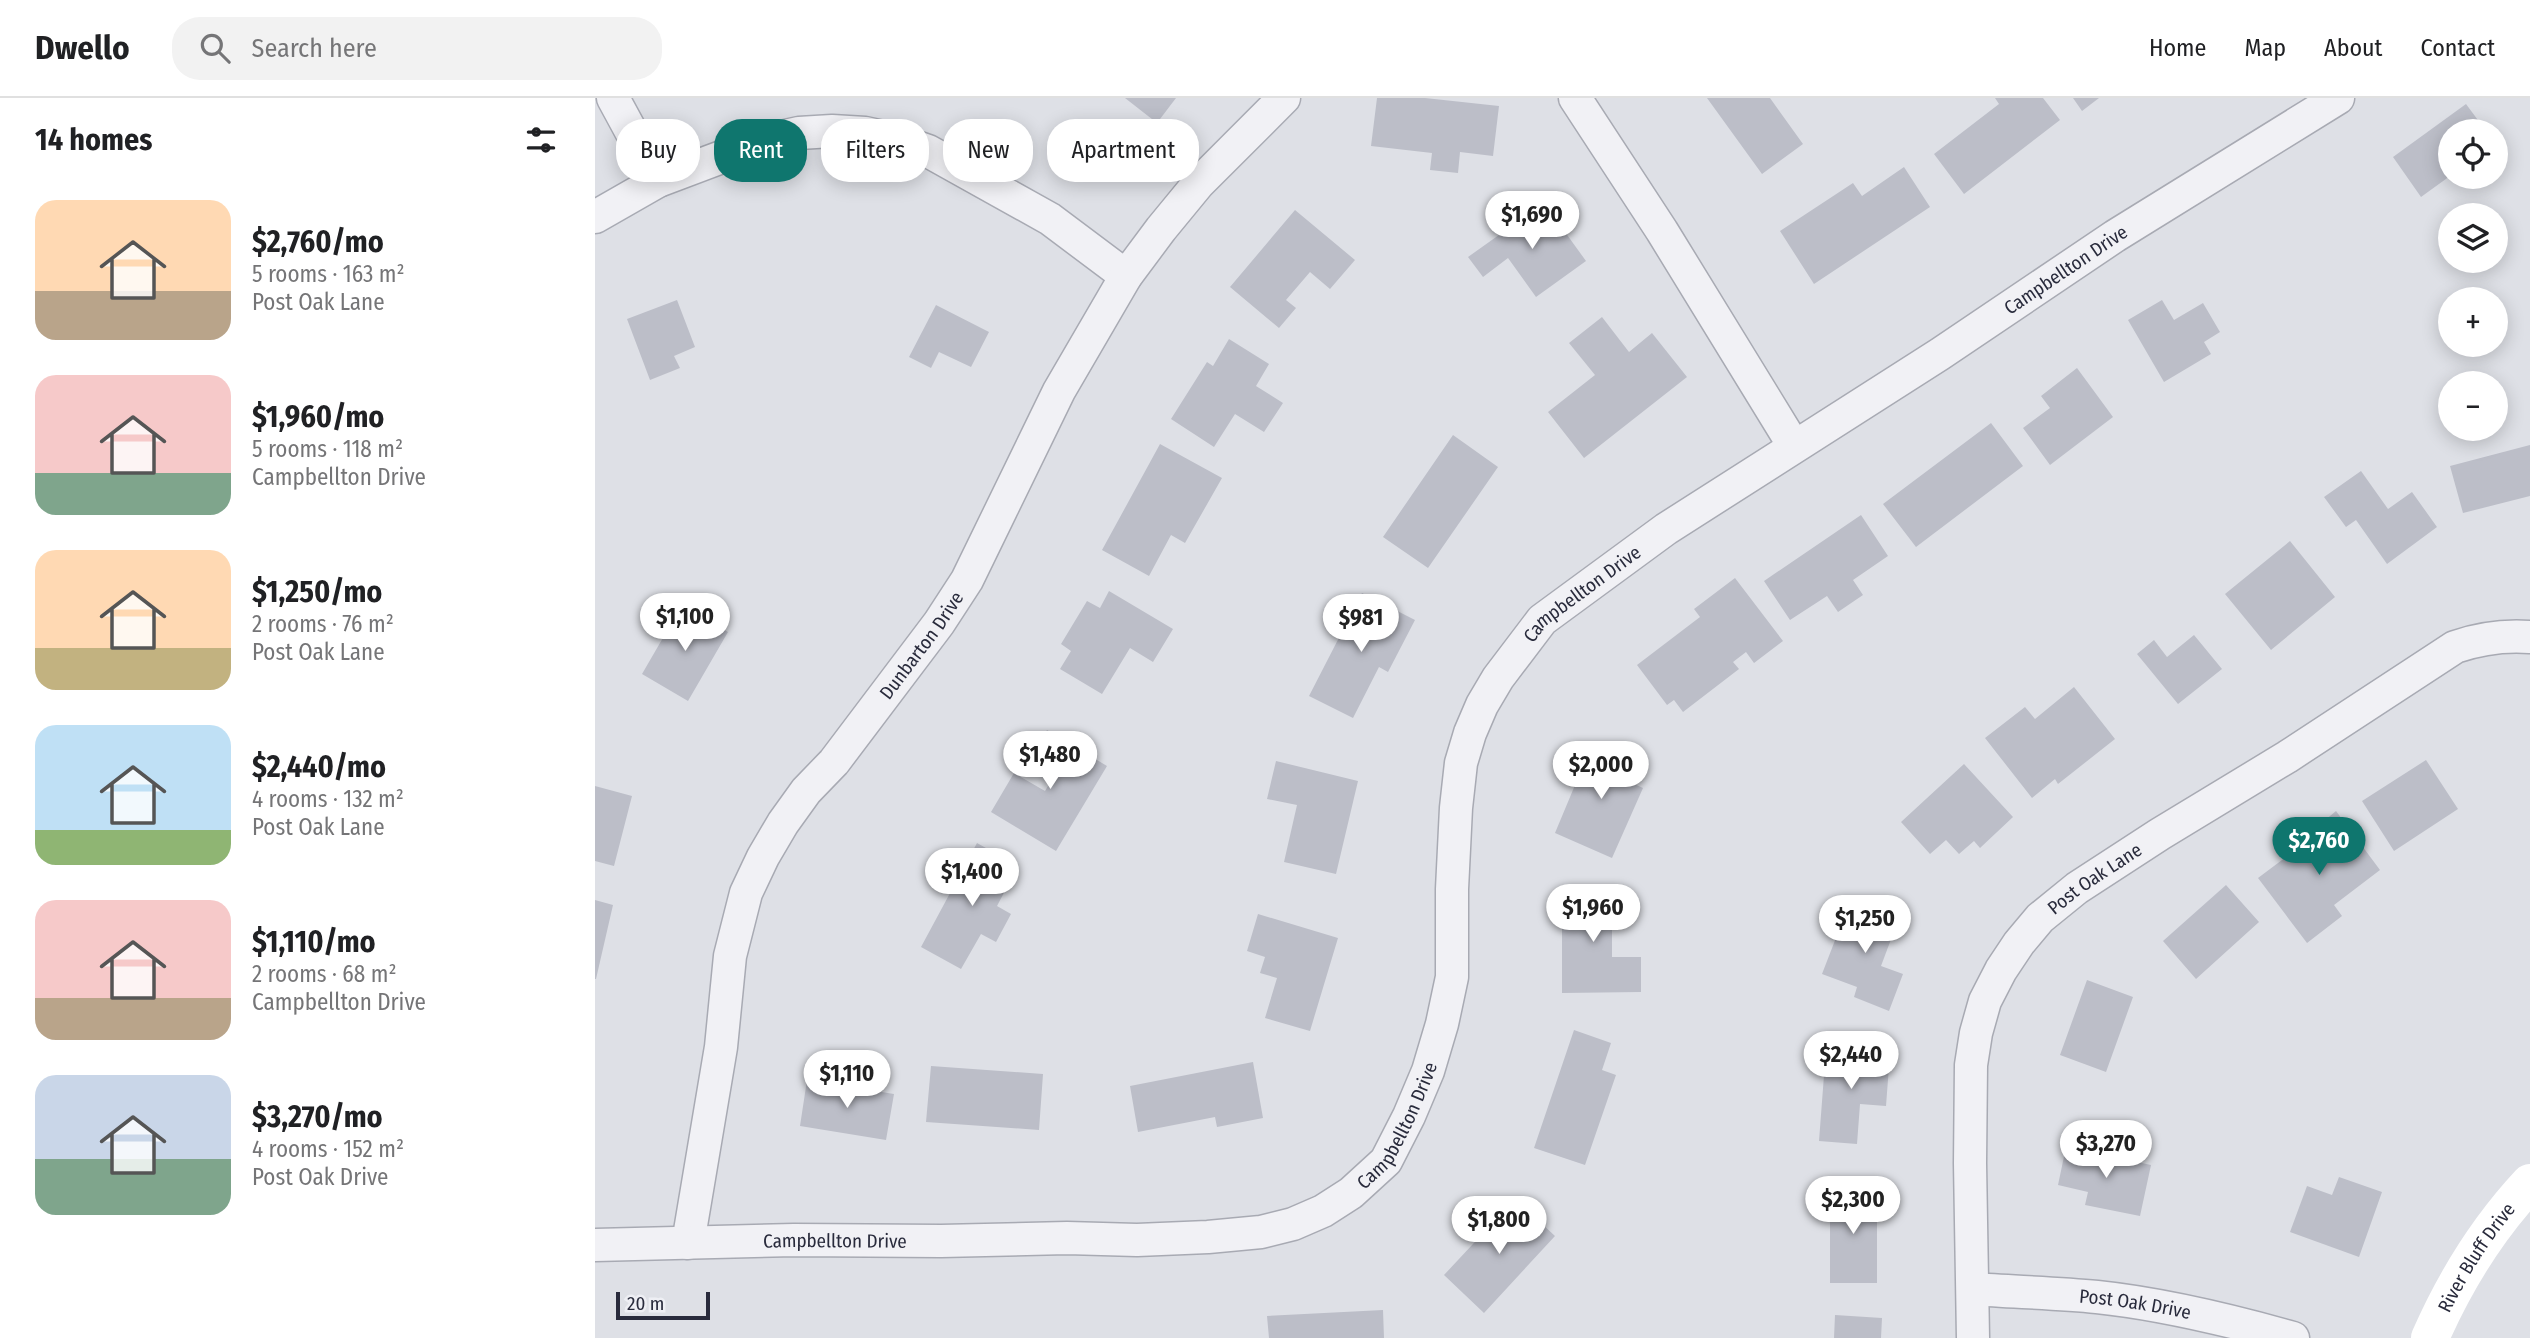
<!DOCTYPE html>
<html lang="en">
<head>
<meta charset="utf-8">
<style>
  :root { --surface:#fff; --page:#f2f2f2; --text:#202124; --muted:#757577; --line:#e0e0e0; --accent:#0f766e }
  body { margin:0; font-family:"Fira Sans Condensed",sans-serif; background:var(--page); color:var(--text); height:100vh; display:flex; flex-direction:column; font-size:26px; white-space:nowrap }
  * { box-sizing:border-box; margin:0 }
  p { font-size:23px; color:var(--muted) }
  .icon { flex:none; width:38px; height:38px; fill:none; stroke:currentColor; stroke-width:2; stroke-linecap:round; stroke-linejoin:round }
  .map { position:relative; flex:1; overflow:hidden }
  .details { display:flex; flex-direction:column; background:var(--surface); width:595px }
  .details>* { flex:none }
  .hud { position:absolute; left:21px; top:21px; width:665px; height:63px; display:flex; gap:14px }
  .tools { position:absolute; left:1843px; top:21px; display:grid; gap:14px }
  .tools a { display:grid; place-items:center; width:70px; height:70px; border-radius:50%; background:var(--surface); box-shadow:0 4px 18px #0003; font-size:35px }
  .scale { position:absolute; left:21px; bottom:18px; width:94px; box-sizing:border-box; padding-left:7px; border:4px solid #292b3c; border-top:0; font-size:19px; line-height:24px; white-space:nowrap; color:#292b3c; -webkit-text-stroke:5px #eeeff4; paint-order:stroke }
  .price { position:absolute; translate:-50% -60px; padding:0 16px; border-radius:24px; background:#fff; color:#222; font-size:23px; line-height:46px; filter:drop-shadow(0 2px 4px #0008) }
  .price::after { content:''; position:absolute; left:50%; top:42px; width:21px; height:16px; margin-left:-10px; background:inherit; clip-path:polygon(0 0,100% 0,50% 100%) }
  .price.selected { background:var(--accent); color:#fff }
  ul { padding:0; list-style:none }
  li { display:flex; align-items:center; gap:21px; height:175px; padding:0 35px }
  li span { display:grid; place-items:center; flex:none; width:196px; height:140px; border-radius:21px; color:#555 }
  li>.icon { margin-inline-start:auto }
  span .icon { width:84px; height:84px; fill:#fffc; stroke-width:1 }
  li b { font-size:30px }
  h2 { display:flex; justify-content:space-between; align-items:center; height:84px; padding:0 35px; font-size:30px }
  .pill { padding:0 24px; border-radius:28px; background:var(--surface); box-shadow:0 4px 18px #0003; font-size:24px; line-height:63px }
  .pill.selected { background:var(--accent); color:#fff }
  header { display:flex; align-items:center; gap:42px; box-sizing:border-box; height:98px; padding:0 35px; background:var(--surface); border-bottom:2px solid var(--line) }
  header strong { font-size:33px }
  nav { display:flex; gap:38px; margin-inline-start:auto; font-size:24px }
  .search { width:490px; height:63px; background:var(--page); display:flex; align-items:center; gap:18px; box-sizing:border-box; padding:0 24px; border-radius:28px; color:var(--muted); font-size:26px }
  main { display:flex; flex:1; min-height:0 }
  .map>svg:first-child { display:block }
</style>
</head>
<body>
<header>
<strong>Dwello</strong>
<div class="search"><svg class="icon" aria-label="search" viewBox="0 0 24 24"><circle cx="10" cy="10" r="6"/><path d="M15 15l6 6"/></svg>Search here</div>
<nav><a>Home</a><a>Map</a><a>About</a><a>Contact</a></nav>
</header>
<main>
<section class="details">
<h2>14 homes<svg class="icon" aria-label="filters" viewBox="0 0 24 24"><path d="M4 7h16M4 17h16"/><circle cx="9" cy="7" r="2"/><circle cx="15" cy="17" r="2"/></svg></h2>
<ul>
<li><span style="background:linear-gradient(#ffd9b3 65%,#b9a48a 0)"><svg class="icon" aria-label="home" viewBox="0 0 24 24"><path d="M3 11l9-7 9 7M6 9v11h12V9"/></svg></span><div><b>$2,760/mo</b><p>5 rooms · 163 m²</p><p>Post Oak Lane</p></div></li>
<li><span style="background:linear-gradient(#f6c9c9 70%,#7fa58c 0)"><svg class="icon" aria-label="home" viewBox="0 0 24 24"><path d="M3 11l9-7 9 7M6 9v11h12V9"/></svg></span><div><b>$1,960/mo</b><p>5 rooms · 118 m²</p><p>Campbellton Drive</p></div></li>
<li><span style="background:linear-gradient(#ffd9b3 70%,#c2b280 0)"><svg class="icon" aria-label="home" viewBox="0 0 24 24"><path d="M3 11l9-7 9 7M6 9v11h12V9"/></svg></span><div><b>$1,250/mo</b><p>2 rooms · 76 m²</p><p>Post Oak Lane</p></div></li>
<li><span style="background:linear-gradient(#bfe0f5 75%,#8fb573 0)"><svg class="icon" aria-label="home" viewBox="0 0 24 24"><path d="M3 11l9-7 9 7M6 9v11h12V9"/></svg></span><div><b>$2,440/mo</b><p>4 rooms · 132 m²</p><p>Post Oak Lane</p></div></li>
<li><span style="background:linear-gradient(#f6c9c9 70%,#b9a48a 0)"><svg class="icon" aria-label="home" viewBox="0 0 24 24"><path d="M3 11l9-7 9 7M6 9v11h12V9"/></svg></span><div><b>$1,110/mo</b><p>2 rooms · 68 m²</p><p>Campbellton Drive</p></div></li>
<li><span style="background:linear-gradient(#c9d6e8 60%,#7fa58c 0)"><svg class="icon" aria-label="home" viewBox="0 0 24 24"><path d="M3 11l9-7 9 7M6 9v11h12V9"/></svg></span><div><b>$3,270/mo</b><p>4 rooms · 152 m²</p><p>Post Oak Drive</p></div></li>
</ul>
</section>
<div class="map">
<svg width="1935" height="1240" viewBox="0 0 1935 1240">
  <rect width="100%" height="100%" fill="#dee0e6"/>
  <path fill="#bcbec8" d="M530,0H581L562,25Z
    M782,0H830L904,8L898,58L865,54L863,75L835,72L837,55L776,48Z
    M1112,0H1175L1208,46L1167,76Z
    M1400,0H1448L1465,22L1369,96L1339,56L1404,6Z
    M1478,0H1504L1487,13Z
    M1871,6L1891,33H1855V78L1826,99L1798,59Z
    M1309,69L1335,109L1219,186L1185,133L1258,85L1267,98Z
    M949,105L991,163L941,199L913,160L888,179L873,159Z
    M700,112L760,162L735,191L715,174L691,202L701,210L684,230L635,189Z
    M82,202L100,249L79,258L85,270L55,282L32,221Z
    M1567,202L1579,222L1608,205L1625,234L1609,244L1616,256L1569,284L1533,222Z
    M341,207L394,234L376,269L344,254L336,270L314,259Z
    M1007,219L1034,254L1057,235L1092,279L989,360L953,314L1000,277L974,245Z
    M634,241L674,266L661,288L688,305L669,334L640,316L619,349L576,321L612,264L618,268Z
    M1482,270L1518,319L1455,367L1428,330L1455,310L1446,298Z
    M1396,325L1428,368L1321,449L1288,406Z
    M858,337L903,369L833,470L788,439Z
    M565,346L627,380L590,445L576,437L554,478L507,452Z
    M1935,347V398L1868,415L1855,368Z
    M1766,373L1793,411L1817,394L1842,429L1792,466L1761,422L1751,429L1729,399Z
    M1266,417L1293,458L1258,482L1268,497L1243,514L1232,498L1195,522L1169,483Z
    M1695,443L1740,499L1676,552L1630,496Z
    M1140,480L1188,543L1159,565L1151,554L1138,564L1144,571L1088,614L1079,602L1072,607L1042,567L1105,519L1099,511Z
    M514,493L578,531L558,564L535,550L507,596L465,571L476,553L466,546L492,503L505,510Z
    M767,495L820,522L793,574L784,569L758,620L714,598Z
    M87,507L133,534L93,603L47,576Z
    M1599,537L1627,571L1583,606L1542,556L1559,542L1572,559Z
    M1479,589L1520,641L1463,686L1460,681L1437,700L1390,640L1430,609L1440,621Z
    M452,632L512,668L461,753L396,714L419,675L450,693L456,683L430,668Z
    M998,644L1046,665L1037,685L1048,690L1017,760L960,735Z
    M1831,662L1863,711L1799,753L1767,703Z
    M681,663L763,683L741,776L689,764L702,707L672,701Z
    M1369,666L1418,719L1385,750L1379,743L1364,756L1351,742L1335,756L1306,724Z
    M0,688L37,698L19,768L0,763Z
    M1741,713L1785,772L1739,807L1747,818L1712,845L1663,780L1726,733L1723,728Z
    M382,745L423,768L402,808L416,816L401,844L386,836L366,871L326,849Z
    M1017,786V859H1046V894L967,895V787Z
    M1631,787L1664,824L1601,881L1568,843Z
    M1256,801L1304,820L1286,868L1308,876L1294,913L1259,899L1262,889L1227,876Z
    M0,802L18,807L1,881H0Z
    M663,816L743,840L715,933L670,920L682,880L665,875L670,859L652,853Z
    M1492,882L1538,899L1511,974L1465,957Z
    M979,932L1016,945L1007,972L1021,977L990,1067L939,1050Z
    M1231,951L1295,955L1291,1008L1265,1006L1262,1046L1224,1043Z
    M658,964L668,1020L622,1029L620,1019L543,1034L535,988Z
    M336,968L448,976L444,1032L331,1024Z
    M212,982L299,996L291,1042L205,1028Z
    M1471,1049L1556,1067L1545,1118L1490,1107L1493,1094L1463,1087Z
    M1744,1079L1787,1094L1764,1159L1695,1134L1712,1088L1737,1097Z
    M1235,1092H1282V1185H1235Z
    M920,1101L960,1138L889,1215L849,1177Z
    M788,1212L789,1240H674L672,1218Z
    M1240,1217L1287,1220L1286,1240H1239Z"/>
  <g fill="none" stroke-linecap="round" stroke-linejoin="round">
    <g stroke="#a8aab3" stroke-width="35">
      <g id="street">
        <path d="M18,0L63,83"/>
        <path d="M980,0L1067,133L1199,348"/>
        <path d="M0,119L63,83L172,42L204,35L237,33L270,35L302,42L333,53L455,121L531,178"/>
        <path id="s1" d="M93,1145L126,949L135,858L151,795L168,759L188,725L211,693L239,664L344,525L372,482L464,293L531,178L566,131L603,86L689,0"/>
        <path id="s2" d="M0,1147L199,1142L346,1143L472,1140L542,1142L613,1139L666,1134L698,1126L728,1113L756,1095L791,1063L814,1018L833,973L847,926L857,879V791L861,710L866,665L875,635L887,607L903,580L947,522L1071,431L1345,256L1520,138L1743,0"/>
        <path id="s3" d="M1378,1191C1419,1194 1461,1195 1502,1199C1569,1206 1634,1222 1698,1240"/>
        <path id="s4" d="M1378,1240L1375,1065L1376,967L1381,935L1390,903L1406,872L1424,845L1445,820L1482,790L1565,736L1692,659L1860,549C1886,540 1908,537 1935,539"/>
      </g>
    </g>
    <use href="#street" stroke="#f1f1f5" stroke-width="32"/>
    <path stroke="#fff" stroke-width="38" id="s5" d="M1835,1240C1860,1183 1892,1131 1935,1085"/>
  </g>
  <g text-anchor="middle" stroke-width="6" stroke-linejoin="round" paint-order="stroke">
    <g font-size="19" fill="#292b3c" stroke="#eeeff4">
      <text dy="7" stroke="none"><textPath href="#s2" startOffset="2020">Campbellton Drive</textPath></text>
      <text dy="7" stroke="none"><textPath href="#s2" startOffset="1437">Campbellton Drive</textPath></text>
      <text dy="7" stroke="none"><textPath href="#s1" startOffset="660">Dunbarton Drive</textPath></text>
      <text dy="7" stroke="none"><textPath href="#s4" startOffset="506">Post Oak Lane</textPath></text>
      <text dy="7" stroke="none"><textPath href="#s2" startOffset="849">Campbellton Drive</textPath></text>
      <text dy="7" stroke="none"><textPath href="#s2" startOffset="240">Campbellton Drive</textPath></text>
      <text dy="7" stroke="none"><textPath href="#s5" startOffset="93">River Bluff Drive</textPath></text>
      <text dy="7" stroke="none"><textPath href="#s3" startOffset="163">Post Oak Drive</textPath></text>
    </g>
  </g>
</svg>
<div class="tools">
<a><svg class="icon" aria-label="locate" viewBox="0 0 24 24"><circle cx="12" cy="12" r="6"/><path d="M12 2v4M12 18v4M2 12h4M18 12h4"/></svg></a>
<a><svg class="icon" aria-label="layers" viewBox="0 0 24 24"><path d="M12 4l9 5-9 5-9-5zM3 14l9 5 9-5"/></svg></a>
<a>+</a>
<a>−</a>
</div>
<div class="scale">20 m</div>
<b class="price" style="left:937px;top:153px">$1,690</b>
<b class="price" style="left:90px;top:555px">$1,100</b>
<b class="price" style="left:766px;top:556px">$981</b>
<b class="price" style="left:455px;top:693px">$1,480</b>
<b class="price" style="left:1006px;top:703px">$2,000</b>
<b class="price selected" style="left:1724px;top:779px">$2,760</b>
<b class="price" style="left:377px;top:810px">$1,400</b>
<b class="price" style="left:998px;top:846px">$1,960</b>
<b class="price" style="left:1270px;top:857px">$1,250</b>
<b class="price" style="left:1256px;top:993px">$2,440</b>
<b class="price" style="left:252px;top:1012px">$1,110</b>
<b class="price" style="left:1511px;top:1082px">$3,270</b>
<b class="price" style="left:1258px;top:1138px">$2,300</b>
<b class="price" style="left:904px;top:1158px">$1,800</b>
<div class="hud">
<a class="pill">Buy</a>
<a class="pill selected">Rent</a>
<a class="pill">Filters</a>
<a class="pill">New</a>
<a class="pill">Apartment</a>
</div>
</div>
</main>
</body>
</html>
